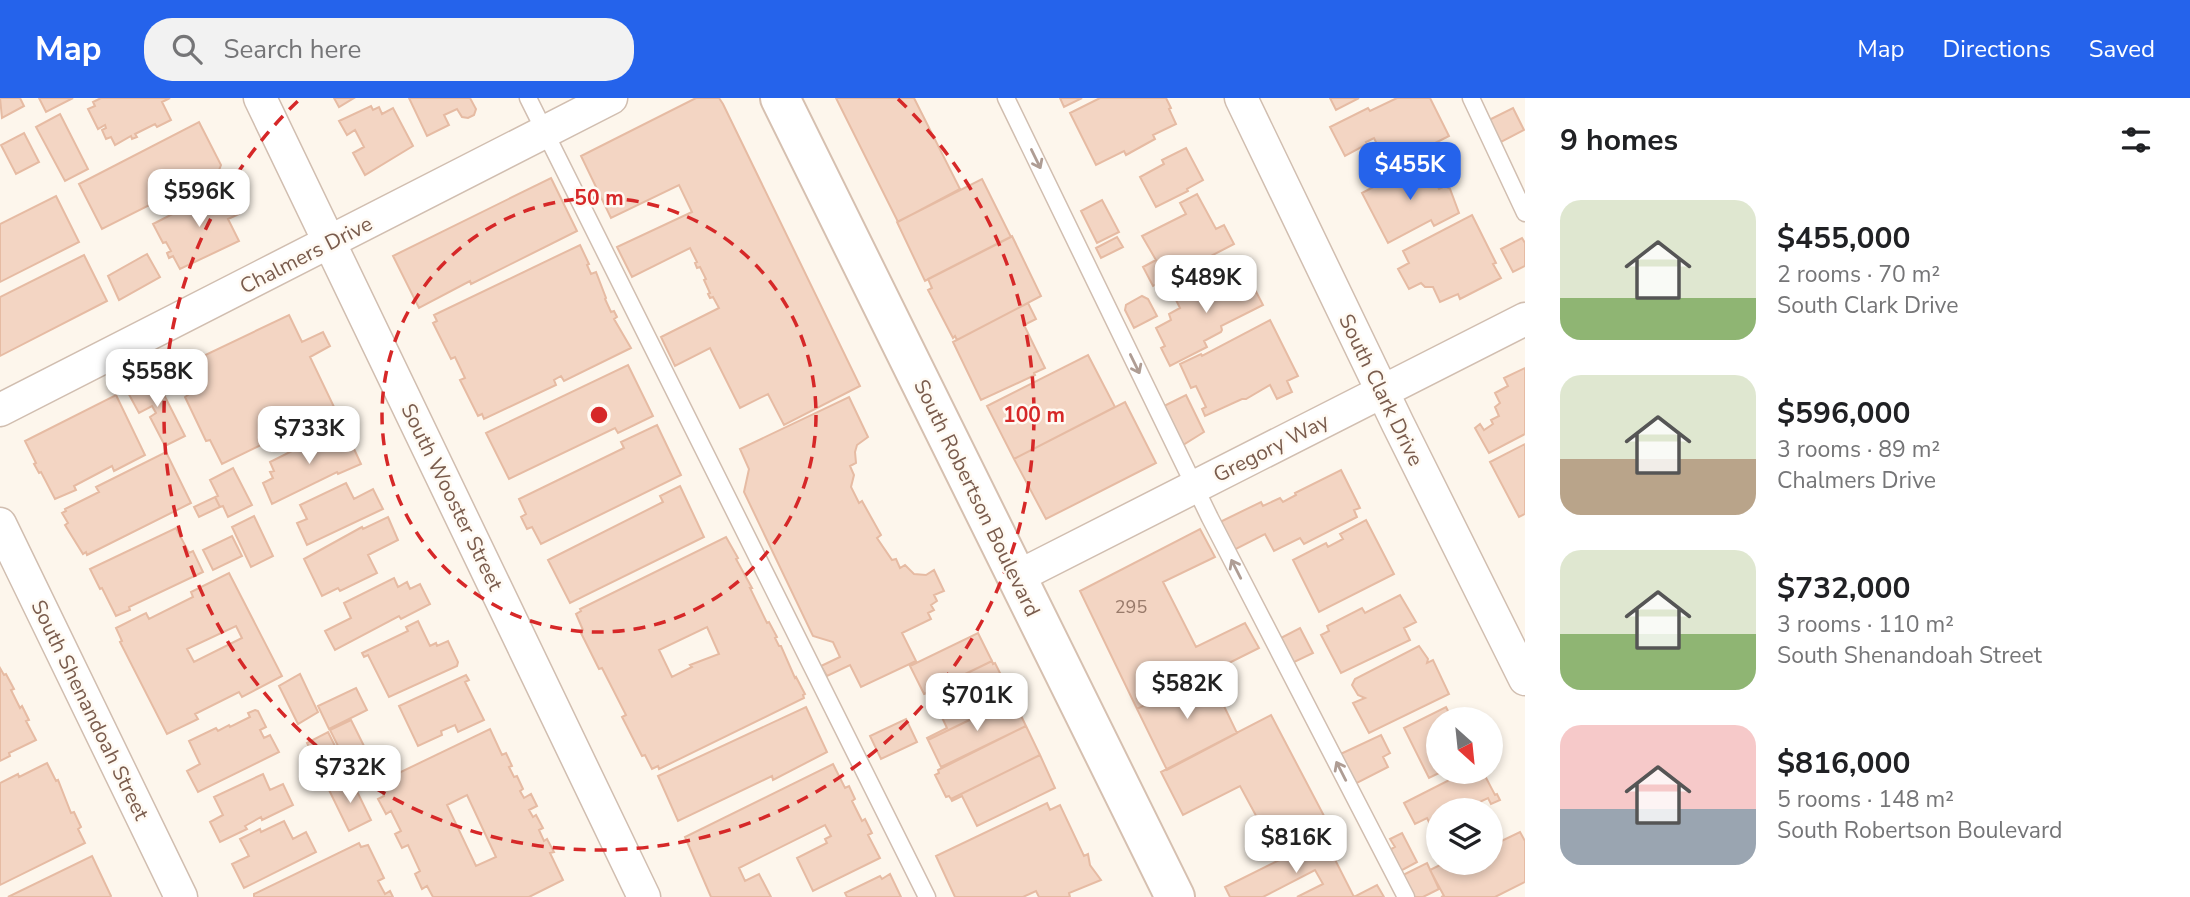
<!DOCTYPE html>
<html lang="en">
<head>
<meta charset="utf-8">
<style>
  :root { --surface:#fff; --page:#f2f2f2; --text:#202124; --muted:#757577; --accent:#2563eb }
  body { margin:0; font-family:"Nunito Sans",sans-serif; background:var(--page); color:var(--text); height:100vh; display:flex; flex-direction:column; font-size:26px; white-space:nowrap }
  * { box-sizing:border-box; margin:0 }
  p { font-size:23px; color:var(--muted) }
  .icon { flex:none; width:38px; height:38px; fill:none; stroke:currentColor; stroke-width:2; stroke-linecap:round; stroke-linejoin:round }
  .map { position:relative; flex:1; overflow:hidden }
  .sheet { display:flex; flex-direction:column; background:var(--surface); width:665px }
  .sheet>* { flex:none }
  .needle { width:46px; rotate:153deg }
  .controls { position:absolute; left:1426px; top:609px; display:grid; gap:14px }
  .controls a { display:grid; place-items:center; width:77px; height:77px; border-radius:50%; background:var(--surface); box-shadow:0 4px 10px #0003; font-size:35px }
  .price { position:absolute; translate:-50% -60px; padding:0 16px; border-radius:14px; background:#fff; color:#222; font-size:23px; line-height:46px; filter:drop-shadow(0 2px 4px #0008) }
  .price::after { content:''; position:absolute; left:50%; top:42px; width:21px; height:16px; margin-left:-10px; background:inherit; clip-path:polygon(0 0,100% 0,50% 100%) }
  .price.active { background:var(--accent); color:#fff }
  ul { padding:0; list-style:none }
  li { display:flex; align-items:center; gap:21px; height:175px; padding:0 35px }
  li span { display:grid; place-items:center; flex:none; width:196px; height:140px; border-radius:21px; color:#555 }
  li>.icon { margin-inline-start:auto }
  span .icon { width:84px; height:84px; fill:#fffc; stroke-width:1 }
  li b { font-size:30px }
  h2 { display:flex; justify-content:space-between; align-items:center; height:84px; padding:0 35px; font-size:30px }
  header { display:flex; align-items:center; gap:42px; box-sizing:border-box; height:98px; padding:0 35px; background:var(--accent); color:#fff }
  header strong { font-size:33px }
  nav { display:flex; gap:38px; margin-inline-start:auto; font-size:24px }
  .search { width:490px; height:63px; background:var(--page); display:flex; align-items:center; gap:18px; box-sizing:border-box; padding:0 24px; border-radius:28px; color:var(--muted); font-size:26px }
  main { display:flex; flex:1; min-height:0 }
  .map>svg:first-child { display:block }
</style>
</head>
<body>
<header>
<strong>Map</strong>
<div class="search"><svg class="icon" aria-label="search" viewBox="0 0 24 24"><circle cx="10" cy="10" r="6"/><path d="M15 15l6 6"/></svg>Search here</div>
<nav><a>Map</a><a>Directions</a><a>Saved</a></nav>
</header>
<main>
<div class="map">
<svg width="1525" height="799" viewBox="0 0 1525 799">
  <rect width="100%" height="100%" fill="#fdf6ec"/>
  <path fill="#f3d5c3" stroke="#e6bba3" stroke-width="2" fill-rule="evenodd" d="M0,0H20L24,8L2,20Z
    M39,0H73L46,14Z
    M101,0H170L162,4L171,22L157,29L155,26L135,36L137,39L132,41L131,38L115,47L111,39L106,41L102,32L106,30L105,27L98,31L88,11L95,8L93,4Z
    M334,0H354L339,9Z
    M409,0H470L476,11L474,17L468,20L462,19L457,11L444,17L449,27L427,38Z
    M696,0H719L723,6L860,288L784,327L768,296L740,310L710,250L675,268L661,239L719,210L713,199L710,200L708,196L710,195L704,182L706,181L700,169L697,170L695,165L697,164L690,150L632,179L617,149L692,114L679,87L611,120L581,58Z
    M836,0H914L960,91L898,124Z
    M1060,0H1082L1064,9Z
    M1100,0H1166L1171,10L1169,11L1176,26L1153,37L1155,41L1126,57L1124,53L1096,67L1070,15Z
    M1330,0H1359L1336,12Z
    M1397,0H1430L1449,38L1388,69L1374,40L1366,44L1367,46L1345,58L1330,29L1368,10L1370,13Z
    M371,8L373,12L379,9L382,16L393,10L413,48L365,77L353,55L364,49L355,32L347,37L339,23Z
    M1513,10L1524,32L1501,44L1489,22Z
    M60,16L88,71L65,83L36,29Z
    M199,24L221,67L219,72L102,131L79,86Z
    M24,35L39,64L16,76L1,47Z
    M1186,50L1203,82L1187,91L1188,93L1156,109L1140,79L1164,66L1162,62Z
    M1424,62L1439,91L1445,88L1450,91L1459,115L1434,128L1431,122L1388,145L1362,95Z
    M551,80L577,133L471,186L470,183L419,210L393,158Z
    M982,81L1011,139L925,183L897,124Z
    M225,89L239,116L228,121L239,143L180,171L173,158L169,160L167,155L171,153L166,144L163,145L153,126Z
    M1197,96L1216,131L1224,127L1234,146L1153,188L1143,169L1156,162L1142,138L1186,116L1180,105Z
    M56,98L79,144L0,184V126Z
    M1102,102L1119,134L1097,145L1081,113Z
    M1472,117L1496,165L1493,166L1501,180L1460,201L1458,196L1440,204L1433,189H1425L1421,185L1409,191L1398,171L1409,165L1403,153Z
    M1012,138L1041,198L957,242L955,238L953,240L928,192L932,190L928,181Z
    M1117,139L1123,149L1101,160L1096,150Z
    M1522,140L1525,145V168L1513,174L1501,151Z
    M580,147L589,166L587,167L591,176L596,174L606,200L605,201L611,214L614,213L617,219L614,221L631,250L564,283L561,278L554,282L556,287L484,321L482,316L478,318L460,282L465,280L455,259L451,261L433,225L437,223L434,217Z
    M147,156L160,179L119,202L108,178Z
    M84,157L107,203L0,258V199Z
    M1225,173L1231,186L1248,178L1263,207L1221,228L1222,232L1221,234L1204,243L1207,249L1170,268L1161,250L1165,248L1156,230L1171,222L1169,216L1180,210L1174,198L1180,195L1182,199L1198,191L1197,187Z
    M1142,198L1148,201L1157,218L1134,230L1125,212L1126,207Z
    M1028,205L1036,221L1024,227L1045,270L1034,275L1035,277L981,302L953,244Z
    M289,217L302,244L323,234L330,248L310,259L335,311L222,366L210,342L206,343L185,299L188,297L176,271Z
    M1270,222L1298,278L1287,283L1292,294L1277,301L1270,287L1246,301H1242L1205,318L1202,311L1206,309L1196,288L1191,290L1180,266L1201,256L1202,258Z
    M1088,257L1115,309L1014,361L987,308Z
    M628,267L653,318L618,335L615,330L509,381L486,335Z
    M1525,270V336L1489,355L1475,330L1480,326L1484,332L1493,326L1491,322L1499,318L1495,309L1500,305L1495,295L1508,288L1504,280Z
    M154,277L185,338L165,348L150,319L156,315L152,308L139,315L126,291Z
    M116,297L145,357L114,373L112,368L74,388L76,392L55,401L41,374L39,375L34,366L36,365L25,343Z
    M1186,297L1204,334L1183,347L1164,308Z
    M849,299L868,339L857,347L855,354L856,365L850,368L854,377L851,389L859,405L862,403L881,437L877,440L892,462L896,461L900,470L905,467L914,476L926,477L934,472L944,493L934,497L937,503L931,507L934,512L928,515L931,521L902,535L916,563L861,589L850,567L827,578L821,568L840,559L833,544L813,538L744,394L749,371L740,351Z
    M1125,304L1156,365L1046,421L1014,361Z
    M657,327L681,377L541,446L532,429L527,431L521,419L526,416L519,401L624,350L621,344Z
    M325,333L332,348L349,340L361,366L338,376L337,374L272,406L263,385L273,380L270,374L274,373L270,364L316,341L315,338Z
    M1525,346V416L1519,419L1490,364Z
    M166,354L191,405L87,457L86,454L83,456L65,427L68,425L62,415L66,413L65,411L99,394L96,389Z
    M233,370L252,407L228,419L223,408L220,409L215,399L218,398L210,382Z
    M1341,372L1360,410L1354,412L1357,419L1304,446L1300,440L1274,453L1265,436L1234,452L1220,424L1261,404L1263,408L1280,400L1283,404L1296,397L1295,395Z
    M346,385L354,401L373,391L383,411L307,447L297,425L307,421L300,407Z
    M680,388L704,439L570,505L548,462L663,404L660,398Z
    M215,399L220,409L199,419L194,409Z
    M254,418L273,458L251,469L232,429Z
    M388,419L398,442L368,457L377,475L340,493L338,490L322,498L304,461L362,429L363,431Z
    M1366,422L1394,476L1319,514L1293,462L1326,445L1328,449L1343,441L1340,436Z
    M176,430L189,455L193,453L203,474L129,509L130,512L116,518L102,490L100,491L90,471Z
    M1200,431L1215,459L1163,484L1196,549L1245,525L1259,550L1137,611L1080,493Z
    M232,438L242,458L213,472L203,452Z
    M726,439L738,460L736,461L752,490H750L767,525L769,524L777,539L775,540L779,548H781L795,580L796,579L805,596L803,597L804,600L659,671L658,668L652,671L645,657L642,658L622,619L626,617L602,570L599,571L580,533L583,532L576,516L581,513L580,511ZM707,529L719,556L690,567L692,569L672,579L659,552Z
    M229,475L282,578L242,599L239,594L195,616L198,621L167,636L120,544L122,543L116,530L146,515L149,521L193,499L191,494ZM236,528L242,540L194,564L187,551Z
    M394,480L398,489L407,484L410,491L420,486L430,506L401,521L399,518L335,552L325,533L351,520L344,505Z
    M1400,497L1416,524L1404,530L1410,542L1341,575L1321,537L1329,533L1327,528L1362,510L1365,515Z
    M418,523L430,548L436,545L437,548L448,543L458,564L457,568L389,599L368,557L364,559L362,555L408,533L406,529Z
    M1300,530L1313,555L1290,566L1277,542Z
    M978,535L992,563L924,596L910,568Z
    M1419,548L1428,561L1427,565L1433,562L1449,596L1369,635L1353,605L1365,600L1358,597L1352,587L1355,581Z
    M992,563L993,566L995,565L1013,601L928,642L927,640L947,630L930,594L924,596Z
    M0,570L4,577L6,576L14,591L11,592L20,610L22,608L29,622L26,623L36,642L9,655L10,658L0,663Z
    M1208,575L1237,635L1167,672L1137,611Z
    M300,576L318,614L298,626L279,588Z
    M466,577L469,582L465,584L484,622L458,634L455,627L441,633L442,637L418,648L399,608Z
    M356,590L367,612L329,631L318,608Z
    M1013,601L1026,628L941,669L928,642Z
    M806,609L827,654L773,682L772,678L678,723L658,678Z
    M1446,609L1452,621H1438V674H1441L1429,680L1404,630Z
    M255,612L258,613L266,629L260,632L264,640L270,637L279,654L198,694L187,673L200,666L189,643L216,630L218,633L229,627L230,629L250,619L248,615Z
    M1271,617L1333,735L1280,762L1240,688L1183,717L1161,674Z
    M906,621L917,644L881,661L870,638Z
    M351,622L367,654L346,664L330,632Z
    M1026,628L1040,657L951,701L949,698L946,699L935,677L939,675L938,672Z
    M490,631L502,657L506,655L512,668L509,669L514,679L517,678L523,691L520,693L524,700L531,696L537,708L529,712L533,719L536,717L543,730L539,732L544,743L547,741L554,754L550,755L563,782L529,799H433L427,788L422,791L415,776L420,773L408,747L402,750L395,736L401,733L391,713L386,716L378,701L384,698L378,685ZM467,697L496,759L476,768L447,707Z
    M328,634L348,674L327,685L307,645Z
    M1381,637L1390,655L1383,659L1388,669L1349,689L1334,659Z
    M1040,657L1055,690L977,728L962,698L952,703L951,701Z
    M47,665L56,683L58,682L71,715L74,714L81,729L78,731L85,745L0,787V685L18,676L19,679Z
    M833,666L845,690L849,688L855,701L852,703L862,723L865,721L872,735L868,737L880,760L813,793L797,760L827,745L825,741L831,738L825,727L739,770L745,783L759,776L771,799H711L685,739Z
    M1465,674H1483L1495,697L1497,696L1500,702L1491,706L1488,700L1471,708L1473,712H1438V742L1427,720L1415,726L1404,705Z
    M263,676L270,692L283,686L293,707L262,722L261,719L245,728L247,731L220,744L210,724L223,717L214,699Z
    M351,681L371,722L349,733L329,692Z
    M1047,705L1050,712L1060,707L1084,758L1088,756L1090,767L1101,782L1069,795L1070,799H1039L1036,793L1023,799H955L936,758Z
    M284,723L293,741L306,734L316,754L244,790L232,766L249,758L240,741L260,731L261,734Z
    M1520,734L1525,743V784L1495,799H1441L1444,798L1430,772L1444,765H1491V748Z
    M1402,735L1417,764L1395,776L1384,755L1395,749L1390,741Z
    M1324,740L1354,799H1297L1323,786L1315,772L1263,799H1230L1225,789Z
    M359,745L361,749L368,747L384,780L378,783L385,796L390,793L393,799H254V796Z
    M92,758L111,798L110,799H8Z
    M1427,765L1439,791L1423,799H1407L1397,780Z
    M890,776L901,799H847L845,795L880,778L882,781Z
    M1377,787L1384,799H1354Z"/>
  <g fill="none" stroke-linecap="round" stroke-linejoin="round">
    <g stroke="#d1beb0" stroke-width="19">
      <path id="lane" d="M528,0L927,799
        M1006,0L1210,420L1406,799
        M1471,0L1525,115"/>
    </g>
    <g stroke="#d1beb0" stroke-width="35">
      <path id="street" d="M260,0L644,799
        M1241,0L1398,326L1525,581
        M0,312L611,0
        M0,426L181,799
        M1017,479L1525,221"/>
    </g>
    <g stroke="#d6c0b0" stroke-width="42">
      <path id="secondary" d="M780,0L1175,799"/>
    </g>
    <use href="#lane" stroke="#fff" stroke-width="16"/>
    <use href="#street" stroke="#fff" stroke-width="32"/>
    <use href="#secondary" stroke="#fff" stroke-width="38"/>
  </g>
  <defs><path id="oneway-shaft" d="M-6 0H5M1.5-3L5.5 0L1.5 3" fill="none" stroke-width="1.6" stroke-linecap="round" stroke-linejoin="round" transform="scale(1.75)"/></defs>
  <g stroke="#af9d94">
    <use href="#oneway-shaft" transform="translate(1036 61) rotate(64)"/>
    <use href="#oneway-shaft" transform="translate(1135 266) rotate(64)"/>
    <use href="#oneway-shaft" transform="translate(1236 471) rotate(-117)"/>
    <use href="#oneway-shaft" transform="translate(1341 673) rotate(-117)"/>
  </g>
  <g fill="none" stroke="#d62828" stroke-width="3.5" stroke-dasharray="12 9">
    <circle cx="599" cy="317" r="217"/>
    <path d="M898 1A435 435 0 1 1 300 1"/>
  </g>
  <g text-anchor="middle" stroke-width="5" stroke-linejoin="round" paint-order="stroke">
    <g font-size="18" fill="#987a6a">
      <text x="1131" y="515">295</text>
    </g>
    <g font-size="21" fill="#7a5c4d" stroke="#fffaf3">
      <text transform="translate(306 157) rotate(-27)" y="7">Chalmers Drive</text>
      <text transform="translate(1381 292) rotate(64)" y="7">South Clark Drive</text>
      <text transform="translate(1271 350) rotate(-27)" y="7">Gregory Way</text>
      <text transform="translate(452 399) rotate(64)" y="7">South Wooster Street</text>
      <text transform="translate(977 400) rotate(64)" y="7">South Robertson Boulevard</text>
      <text transform="translate(90 612) rotate(64)" y="7">South Shenandoah Street</text>
    </g>
  </g>
  <circle cx="599" cy="317" r="10" fill="#d62828" stroke="#fffaf3" stroke-width="3.5"/>
  <g font-size="21" text-anchor="middle" font-weight="bold" fill="#d62828" stroke="#fffaf3" stroke-width="5" stroke-linejoin="round" paint-order="stroke">
    <text x="599" y="107">50 m</text>
    <text x="1034" y="324">100 m</text>
  </g>
</svg>
<div class="controls">
<a><svg class="needle" viewBox="-14 -14 28 28"><path d="M0-13l5 13h-10z" fill="#e53935"/><path d="M0 13l5-13h-10z" fill="#757577"/></svg></a>
<a><svg class="icon" aria-label="layers" viewBox="0 0 24 24"><path d="M12 4l9 5-9 5-9-5zM3 14l9 5 9-5"/></svg></a>
</div>
<b class="price active" style="left:1410px;top:104px">$455K</b>
<b class="price" style="left:199px;top:131px">$596K</b>
<b class="price" style="left:1206px;top:217px">$489K</b>
<b class="price" style="left:157px;top:311px">$558K</b>
<b class="price" style="left:309px;top:368px">$733K</b>
<b class="price" style="left:1187px;top:623px">$582K</b>
<b class="price" style="left:977px;top:635px">$701K</b>
<b class="price" style="left:350px;top:707px">$732K</b>
<b class="price" style="left:1296px;top:777px">$816K</b>
</div>
<section class="sheet">
<h2>9 homes<svg class="icon" aria-label="filters" viewBox="0 0 24 24"><path d="M4 7h16M4 17h16"/><circle cx="9" cy="7" r="2"/><circle cx="15" cy="17" r="2"/></svg></h2>
<ul>
<li><span style="background:linear-gradient(#dfe7d0 70%,#8fb573 0)"><svg class="icon" aria-label="home" viewBox="0 0 24 24"><path d="M3 11l9-7 9 7M6 9v11h12V9"/></svg></span><div><b>$455,000</b><p>2 rooms · 70 m²</p><p>South Clark Drive</p></div></li>
<li><span style="background:linear-gradient(#dfe7d0 60%,#b9a48a 0)"><svg class="icon" aria-label="home" viewBox="0 0 24 24"><path d="M3 11l9-7 9 7M6 9v11h12V9"/></svg></span><div><b>$596,000</b><p>3 rooms · 89 m²</p><p>Chalmers Drive</p></div></li>
<li><span style="background:linear-gradient(#dfe7d0 60%,#8fb573 0)"><svg class="icon" aria-label="home" viewBox="0 0 24 24"><path d="M3 11l9-7 9 7M6 9v11h12V9"/></svg></span><div><b>$732,000</b><p>3 rooms · 110 m²</p><p>South Shenandoah Street</p></div></li>
<li><span style="background:linear-gradient(#f6c9c9 60%,#9aa5b1 0)"><svg class="icon" aria-label="home" viewBox="0 0 24 24"><path d="M3 11l9-7 9 7M6 9v11h12V9"/></svg></span><div><b>$816,000</b><p>5 rooms · 148 m²</p><p>South Robertson Boulevard</p></div></li>
</ul>
</section>
</main>
</body>
</html>
